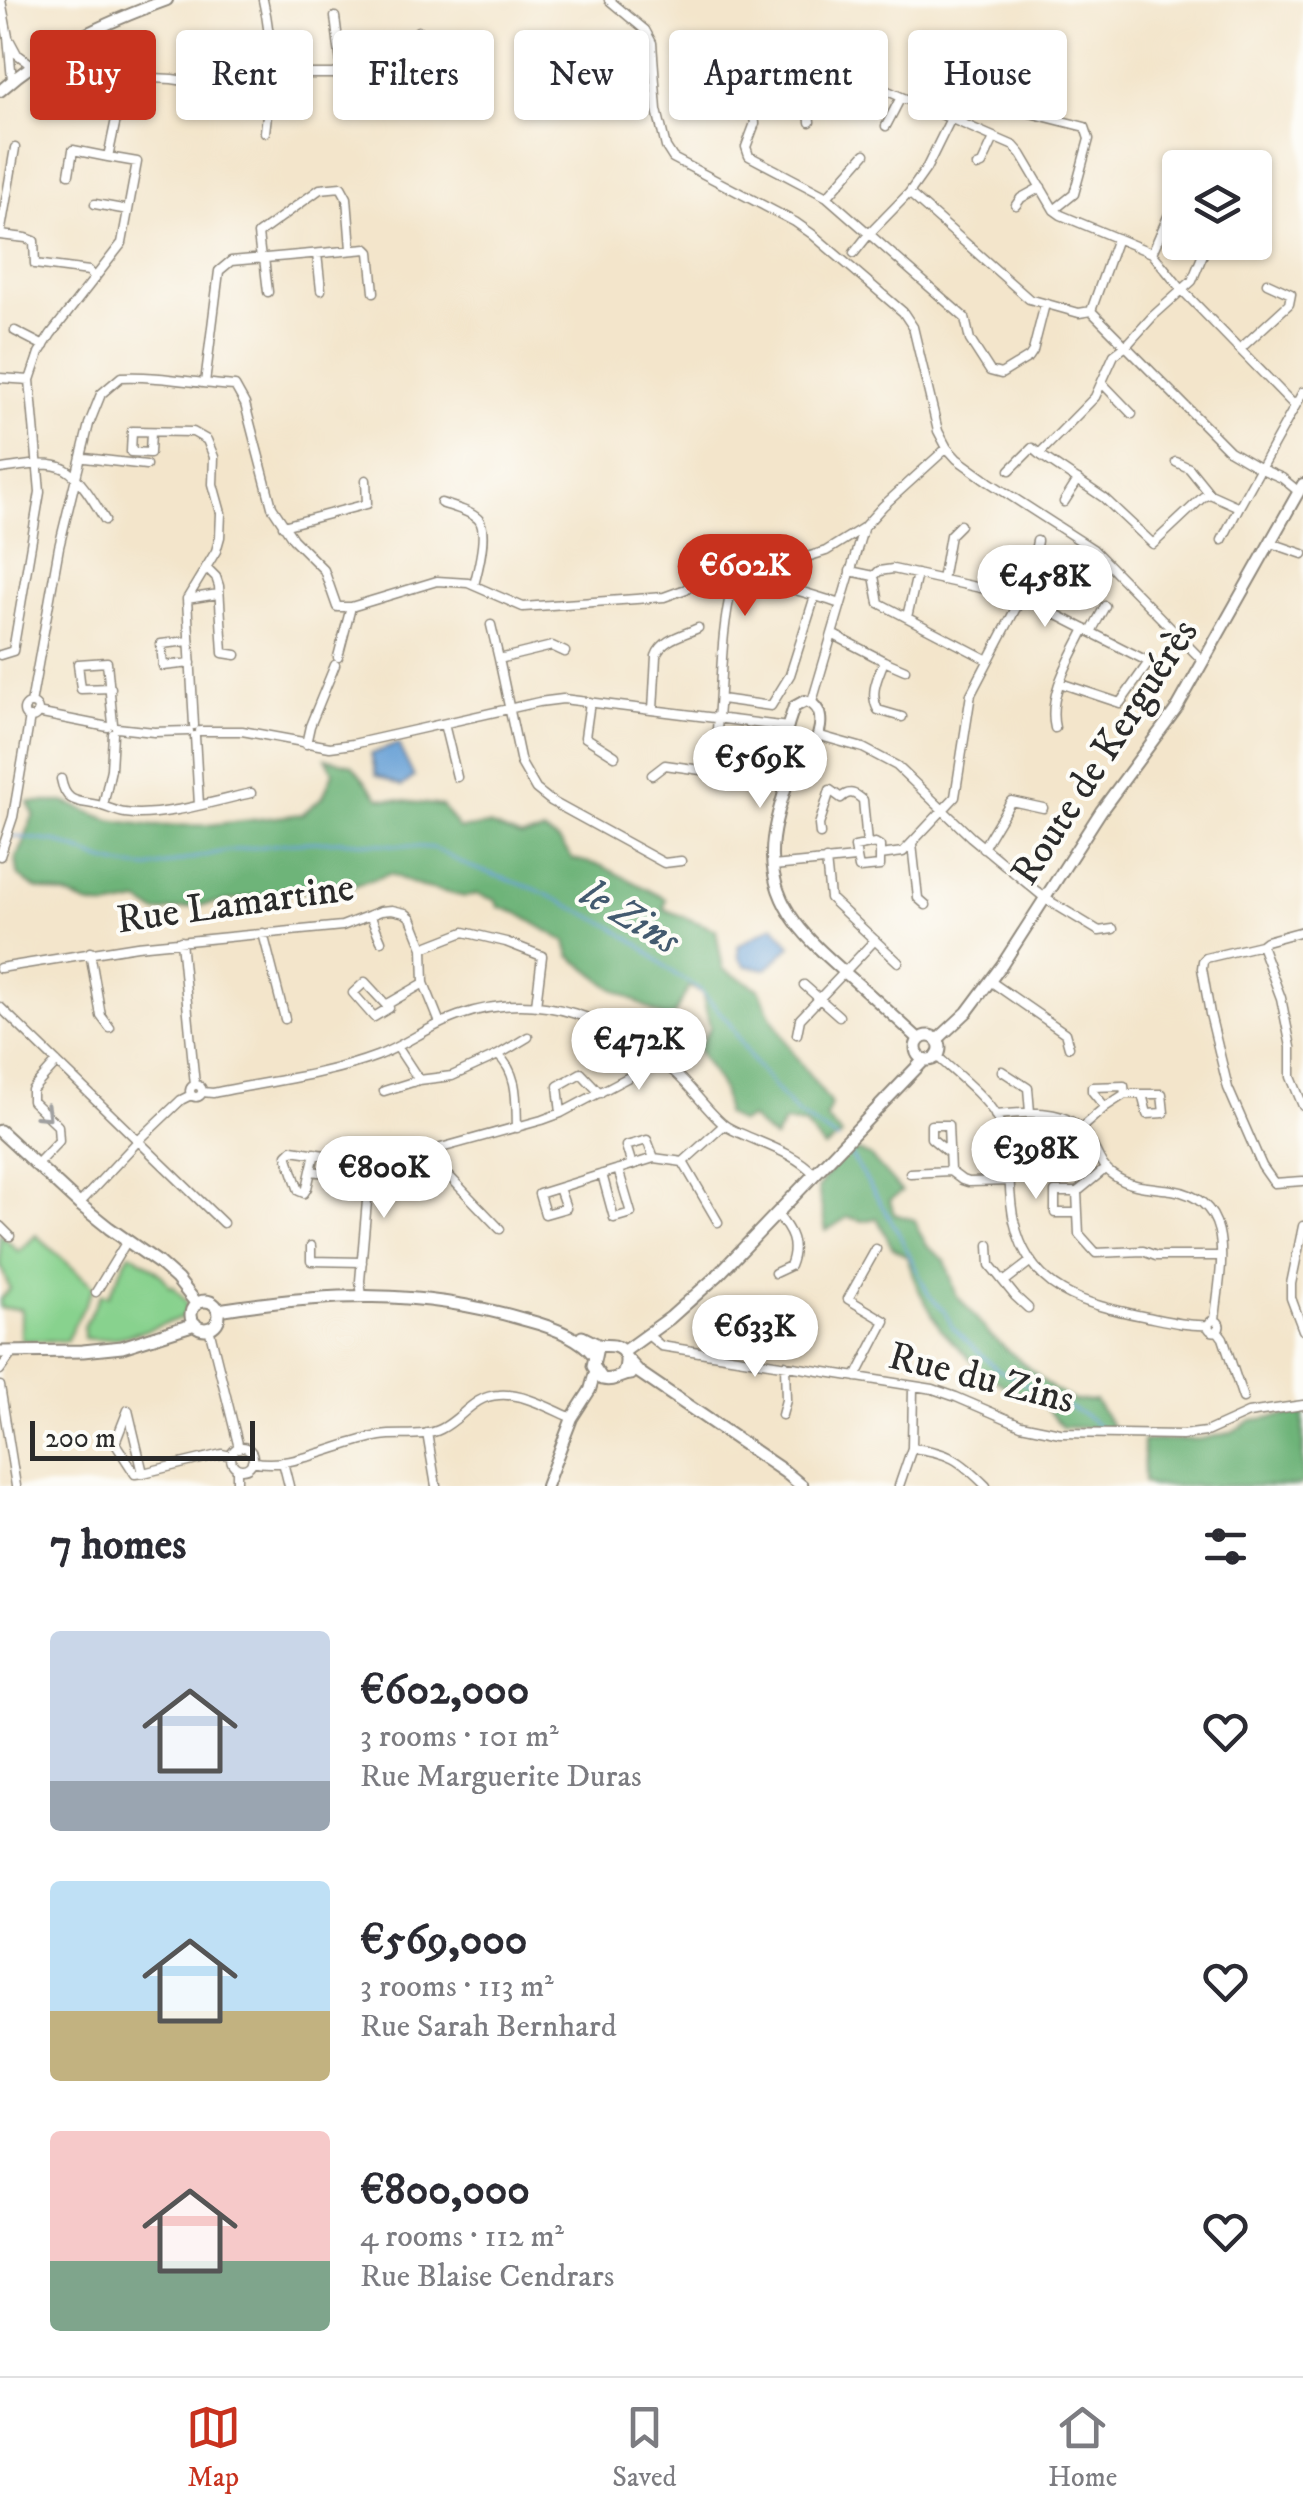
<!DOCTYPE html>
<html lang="en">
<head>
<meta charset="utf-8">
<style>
  :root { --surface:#fff; --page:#f7f7f7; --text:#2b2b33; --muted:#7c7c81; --line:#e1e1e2; --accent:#c8321e }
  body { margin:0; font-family:"IM FELL DW Pica",serif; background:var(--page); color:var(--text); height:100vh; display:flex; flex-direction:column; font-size:38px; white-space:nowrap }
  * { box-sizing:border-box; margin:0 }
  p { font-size:32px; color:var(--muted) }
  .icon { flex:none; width:55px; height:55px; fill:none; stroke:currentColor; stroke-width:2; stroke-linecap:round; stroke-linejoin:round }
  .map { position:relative; height:1486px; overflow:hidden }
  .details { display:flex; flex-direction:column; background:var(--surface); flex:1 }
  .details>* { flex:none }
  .banner { position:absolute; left:30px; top:30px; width:1245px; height:90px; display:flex; gap:20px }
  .buttons { position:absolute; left:1162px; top:150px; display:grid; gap:20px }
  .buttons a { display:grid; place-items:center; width:110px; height:110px; border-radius:10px; background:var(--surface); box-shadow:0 2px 8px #0004; font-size:50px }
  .scale { position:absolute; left:30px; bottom:25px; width:225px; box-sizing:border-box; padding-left:10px; border:5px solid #2b2b2b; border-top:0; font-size:28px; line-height:35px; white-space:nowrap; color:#2b2b2b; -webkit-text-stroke:8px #fdfcf7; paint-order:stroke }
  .price { position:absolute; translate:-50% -85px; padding:0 22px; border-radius:35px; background:#fff; color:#222; font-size:32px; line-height:65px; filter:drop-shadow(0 2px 5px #0008) }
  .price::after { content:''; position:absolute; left:50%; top:60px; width:30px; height:22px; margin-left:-15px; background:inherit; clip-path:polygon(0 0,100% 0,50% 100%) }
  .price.current { background:var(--accent); color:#fff }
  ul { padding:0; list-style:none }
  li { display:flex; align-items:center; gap:30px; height:250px; padding:0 50px }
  li span { display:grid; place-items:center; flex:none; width:280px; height:200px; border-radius:10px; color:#555 }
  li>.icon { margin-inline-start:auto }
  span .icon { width:120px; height:120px; fill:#fffc; stroke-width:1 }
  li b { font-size:42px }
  h2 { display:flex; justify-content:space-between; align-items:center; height:120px; padding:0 50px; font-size:42px }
  .tag { padding:0 35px; border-radius:10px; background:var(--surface); box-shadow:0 2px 8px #0004; font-size:35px; line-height:90px }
  .tag.current { background:var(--accent); color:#fff }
  .tabs { display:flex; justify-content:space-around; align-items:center; height:140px; border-top:2px solid var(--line); background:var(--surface); font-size:28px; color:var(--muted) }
  .tabs a { display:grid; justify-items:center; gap:5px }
  .tabs .current { color:var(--accent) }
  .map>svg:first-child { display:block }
</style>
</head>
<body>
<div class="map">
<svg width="1303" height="1486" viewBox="0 0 1303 1486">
  <rect width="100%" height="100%" fill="#fdfcf7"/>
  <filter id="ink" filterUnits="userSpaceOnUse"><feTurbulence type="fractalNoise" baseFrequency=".01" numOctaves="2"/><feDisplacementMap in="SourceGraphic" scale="20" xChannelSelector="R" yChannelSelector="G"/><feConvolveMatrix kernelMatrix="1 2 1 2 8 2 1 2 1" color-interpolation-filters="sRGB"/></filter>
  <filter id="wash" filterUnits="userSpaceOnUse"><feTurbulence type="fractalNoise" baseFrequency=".0048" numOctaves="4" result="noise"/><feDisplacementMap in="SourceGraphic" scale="40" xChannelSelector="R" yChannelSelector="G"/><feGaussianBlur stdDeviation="2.25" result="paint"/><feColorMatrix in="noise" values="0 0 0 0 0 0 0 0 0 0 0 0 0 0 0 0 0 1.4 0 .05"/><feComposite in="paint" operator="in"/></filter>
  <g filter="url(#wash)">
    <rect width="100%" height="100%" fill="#f3e5cb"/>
    <path fill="#88d28e" stroke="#5a7e5c" stroke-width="2.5" d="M0,1234L19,1252L36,1235L94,1287L66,1341L21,1340V1309L0,1308V1299L10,1289L0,1265Z
      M130,1253C144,1262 162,1271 170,1287L173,1286L187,1303L184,1317C152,1327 117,1344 84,1338V1326L101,1294L108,1296Z"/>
    <path fill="#6eb479" stroke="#4c7052" stroke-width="2.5" d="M326,758L352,765L379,798L442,806L459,829L489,825L521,837L544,832L559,841L573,859L602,866L666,899L664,909L716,930L723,969L759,989L773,1020L793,1053L831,1104L826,1118L842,1136L824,1148L805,1125L784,1122L774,1139L750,1118L740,1123L725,1114C726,1079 709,1076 698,1048L710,1028L702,992L689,987L674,1015L667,1019L609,986L594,974L570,956L566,942L517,913L499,907L495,900L476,894L465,897L419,886L390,874L338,891L279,892L157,913L139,902L107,908L87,904L66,895L35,888L18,875L16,857C29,841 24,832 34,815L28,802H64L110,820L154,826L208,825L302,814L323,797L333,772Z
      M849,1148L870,1156L902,1192L890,1200L894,1214L915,1220L918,1230L928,1247L945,1260L956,1294L990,1335L1053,1389L1075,1401L1095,1400L1114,1429L1062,1427L1039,1401L1001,1384L980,1369L941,1330L918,1289L907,1257L892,1247L877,1218L862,1221L848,1217L826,1231L818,1188L835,1162Z
      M1303,1413V1483L1297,1486H1153L1144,1483L1143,1441L1202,1439L1230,1433L1252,1420Z"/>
    <path fill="#67a0d6" stroke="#496680" stroke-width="2.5" d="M398,744L414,777L402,786L376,775L371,754Z
      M774,925L791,946L767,969L746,966L739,958L738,946Z"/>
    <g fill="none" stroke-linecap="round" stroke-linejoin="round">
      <path stroke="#67a0d6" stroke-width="2.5" d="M10,836L58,842L102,860L126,866L149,868L221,852L289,843L341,841L433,848L468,866L535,889L611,926L638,944L676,975L699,989L728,1021L752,1060L785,1100L798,1114L838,1140
        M847,1149L897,1230L929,1295L946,1313L952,1327L997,1369L1083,1414L1097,1424L1102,1430"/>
    </g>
  </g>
  <g filter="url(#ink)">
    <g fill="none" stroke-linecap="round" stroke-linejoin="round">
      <g stroke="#8f887b" stroke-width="11">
        <path id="minor" d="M1,0L8,37L12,80
          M263,0C274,47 271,84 265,132
          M609,0L645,30L652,43L657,110L666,147L673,158L795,222L812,234L903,312L913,327L938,431L947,448L957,459L989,482L1093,549L1203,661
          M335,17L342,71
          M10,41L17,54L32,65
          M188,43L190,81
          M272,74H334L410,39L418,31
          M152,78L172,79L270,94
          M807,91L810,122
          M750,99L755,123L746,147L749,156L827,197L965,318L970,340L990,371L1001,374L1029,357L1033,351L1045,304
          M723,104L789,93L876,86L1014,146L1021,154L1054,210L1061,215L1152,253L1182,290L1294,405
          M886,126L901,97
          M977,166L982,164L994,138
          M69,174L73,150L108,157
          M909,193L1029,299L1079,313L1091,311
          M827,197L865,154
          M95,204L128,210
          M1016,205L1021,198L1041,187
          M0,235L26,238L34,241L35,264L89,271L95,279
          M0,235L15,148
          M1117,238L1091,311L1230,451L1259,468L1282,478L1299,492
          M1208,242L1192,281L1153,316L1126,346L1114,355L1095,397L1039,454L1104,498L1153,544L1203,497L1210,494L1239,507L1303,392
          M854,253L869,234L909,193L926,169L961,98L968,97L1085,127L1089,139L1074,194L1054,210
          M1152,253L1180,189
          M317,254L321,290
          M264,258L268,292
          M261,259L258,234L320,189L341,187L347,198L351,249
          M15,331L44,346
          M1240,349L1289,304L1291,294L1267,283
          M0,378L30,380
          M205,383L219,271L231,261L367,249L370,252L374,292
          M1103,384L1132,414
          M151,432L150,453L131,452L132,431L193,432L207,440L214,457L213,484L221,513L220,537L216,551L187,599L194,725
          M85,458L146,465
          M1176,462L1189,468L1210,494
          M0,469C19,467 47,460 65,469C80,477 96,505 105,520
          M1010,470L1032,448L1039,454
          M1064,502L1078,480
          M441,503C452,507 471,511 479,520C488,532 478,570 474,585
          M283,526L367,504L366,480
          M1222,540L1239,507
          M1271,543L1303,554
          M206,567L216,577L219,586L223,653L236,655
          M850,571L874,576L879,571L893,569L1022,597L1149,662L1120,703L1060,683
          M874,576L879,603L988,660
          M942,580L950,535L960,525
          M187,599L218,594
          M907,617L917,574
          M491,625L499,659
          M1091,632L1105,606
          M832,634L884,661C878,677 869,693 878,710L902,717
          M189,641L161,644L163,666L191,663
          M565,652L552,646L499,659L521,763L536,789L551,801L664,863L681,861
          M0,655L13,651L40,492L30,380L39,353L51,334L122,243L137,162L108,157L118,110L104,42L96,29
          M338,657L351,607
          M884,661L905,670
          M111,688L81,689L78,664L107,662L113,724
          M721,699L771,706L790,675L815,596
          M590,702L585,737L615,756
          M812,702L863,529
          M31,704L59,547L89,424L101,394L121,377C160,375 197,384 235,386L245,404L272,507L293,539L324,570L337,607H351L437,581L468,583L523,607L664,597L686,589L710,566L726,557L741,555L801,559L826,551L863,528L883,506L947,448
          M24 711a7 7 0 1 1 14 0a7 7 0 1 1-14 0Z
          M653,710L656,656C662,639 683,635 698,628
          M37,713L108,727
          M444,724L457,777
          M117,728L154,732L189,731
          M1055,728C1047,694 1071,658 1085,629
          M200,731H242L330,747L353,744L539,702L563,699L788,727
          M817,735L863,748L897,766L971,837L1046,899L1099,931L1113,929
          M195,736L199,805
          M306,744L310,726L335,665
          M652,775L665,765L701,770L712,764C724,705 717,647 732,587C757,573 813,596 841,604
          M61,779C66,806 80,800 102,806C110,808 117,812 125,813C161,818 216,801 251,793
          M103,806L111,769L113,734
          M820,834L819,825L830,790L841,798C849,790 855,793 863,800L867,843
          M875,843L880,846V866L859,868L855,847Z
          M912,844L918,898L926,905
          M983,848L1011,801L1043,808
          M880,855L903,852L955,797L971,694L1028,585L1037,541
          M0,856L13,817L30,717
          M826,860L830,898L898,962
          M773,866L855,858
          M370,915L381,941
          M1303,931L1266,941L1261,945L1206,958L1203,961L1202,968L1210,1014L1228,1088L1262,1166L1274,1183L1303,1181
          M263,933L285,1019
          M181,941L195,1085
          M1261,945L1281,998L1291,1047V1077L1303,1106
          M423,948L464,932L506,942L542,956L536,1005
          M90,952L101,1016L110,1028
          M0,968L137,946L342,926L381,911L392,910L405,913L411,918L423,948L424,983L440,1023
          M990,981L1065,1033L1069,1047
          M365,982L389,1008L374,1017L353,993Z
          M804,985L839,1016
          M386,1005L424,983
          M0,1007L223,1223
          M797,1034L800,1019L875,940
          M398,1048L419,1080
          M498,1055C519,1074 516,1101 517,1128
          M937,1056C954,1072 985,1096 996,1116C1014,1150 1006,1186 1014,1221C1030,1293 1085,1304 1147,1317C1167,1321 1188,1326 1208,1325
          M1002,1071L1028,1088L1030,1112
          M190 1091a6 6 0 1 1 12 0a6 6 0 1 1-12 0Z
          M384,1091L419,1080L452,1076L498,1055L528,1037
          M202,1092L213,1093C265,1082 327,1075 377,1056C405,1045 429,1026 458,1016C539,987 614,1019 675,1073C692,1088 705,1108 722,1123C727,1128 735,1131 742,1134C766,1145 796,1154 814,1174
          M1105,1107L1092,1091V1087L1124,1086L1125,1094
          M561,1113L558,1086L581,1073L600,1093
          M995,1115C1032,1112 1072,1106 1092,1144C1098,1155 1102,1168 1113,1175C1131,1188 1151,1187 1172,1190C1240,1201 1219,1273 1215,1320
          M1082,1127L1105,1107L1125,1094H1162L1164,1113L1147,1114L1142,1094
          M315,1153L307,1188L304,1193L299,1191L287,1155L292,1150L383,1164
          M427,1153L500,1229
          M949,1153L931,1138V1125H948L950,1171
          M683,1162L718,1222
          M683,1162L724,1125
          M632,1165L626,1146L647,1140L654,1158
          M35,1166L59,1141L58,1126L32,1101V1090L57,1062
          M311,1171L369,1178
          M910,1173L950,1171L962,1180L968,1182L1011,1181
          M602,1174L614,1218L631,1213L618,1169
          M559,1188L566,1208L545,1214L539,1194L654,1158L683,1162
          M1077,1192L1079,1234L1096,1253L1143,1251L1156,1256H1221
          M79,1204L138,1141L181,1100L191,1095
          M1077,1213H1055V1192H1077L1105,1169
          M0,1226L10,1236
          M1303,1226L1291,1284V1298L1303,1330
          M989,1245L990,1265L1015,1296L1028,1308
          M311,1246V1261L362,1262
          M775,1273L790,1266C799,1244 791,1231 777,1214
          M1005,1281L1031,1261
          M96,1292L127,1241
          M362,1296L360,1281L369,1178L383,1164L542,1120L561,1113L659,1061
          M1208.5 1326a5.5 5.5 0 1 1 11 0a5.5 5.5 0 1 1-11 0Z
          M209,1328L239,1448
          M1217,1330L1223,1338L1243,1398
          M648,1335L661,1346L933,1389L956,1397L1021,1425L1060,1433L1182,1435L1206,1432L1248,1413L1303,1405
          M0,1370L12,1353
          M856,1377L885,1321L848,1299L876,1249
          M0,1386L16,1486
          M782,1415L786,1400L785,1365
          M427,1433L436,1486
          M231 1458a11 11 0 1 1 22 0a11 11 0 1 1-22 0Z
          M912,1448C949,1452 960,1460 986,1486
          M252,1461C290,1471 341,1442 380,1436C400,1433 423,1438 441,1429C463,1418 473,1396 499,1395C524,1393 551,1409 572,1418
          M283,1462L289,1486
          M143,1473L128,1410L115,1443L135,1474L143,1473L222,1454L231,1456
          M237,1486V1468
          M899,1486L912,1448L913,1386"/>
      </g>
      <g stroke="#8f887b" stroke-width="14">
        <path id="tertiary" d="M0,91C48,48 107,22 167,0
          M805,701C831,707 819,744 805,759H794C777,746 789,724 794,707Z
          M794,759C786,790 771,825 772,857C774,912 812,943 849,976C873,997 896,1018 919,1039
          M937,1040L967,1012L1002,965L1101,811L1177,708L1303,484
          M546,1486L572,1418L590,1390L595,1372"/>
      </g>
      <g stroke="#8f887b" stroke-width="15">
        <path id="secondary" d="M916 1048a12 12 0 1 1 24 0a12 12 0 1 1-24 0Z
          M0,1131L79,1204L109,1228L159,1263L177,1279L197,1304
          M191 1315a14 14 0 1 1 28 0a14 14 0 1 1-28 0Z
          M218,1310C328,1293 418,1288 526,1320C549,1326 579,1336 594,1355
          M582,1337C586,1339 594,1343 598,1345C603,1346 609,1345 614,1346C628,1350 628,1363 623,1374
          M0,1352L83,1351L122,1347L195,1324
          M596,1352L593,1366L602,1379C615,1382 620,1374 631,1374
          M623,1352L670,1318L717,1276L924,1060
          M627,1359L640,1373L785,1472L802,1486"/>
      </g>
      <use href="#minor" stroke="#fff" stroke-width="8"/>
      <use href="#tertiary" stroke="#fff" stroke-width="10"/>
      <use href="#secondary" stroke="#fff" stroke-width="11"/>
    </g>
    <defs><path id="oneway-chevron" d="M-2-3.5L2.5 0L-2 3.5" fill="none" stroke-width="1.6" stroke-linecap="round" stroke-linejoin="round" transform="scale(2.5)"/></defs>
    <use stroke="#a0a0a0" href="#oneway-chevron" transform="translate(45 1114) rotate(43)"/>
  </g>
  <g text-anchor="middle" stroke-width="8" stroke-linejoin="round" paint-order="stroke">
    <g font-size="40" fill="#2b2b2b" stroke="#fdfcf7">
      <text transform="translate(1103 751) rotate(-57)" y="14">Route de Kerguérès</text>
      <text transform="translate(235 902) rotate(-8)" y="14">Rue Lamartine</text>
      <text transform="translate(982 1376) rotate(14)" y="14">Rue du Zins</text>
    </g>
    <g font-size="42" font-style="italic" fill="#435a6f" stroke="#fdfcf7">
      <text transform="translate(632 915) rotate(31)" y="15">le Zins</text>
    </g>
  </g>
</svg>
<div class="buttons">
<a><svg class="icon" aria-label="layers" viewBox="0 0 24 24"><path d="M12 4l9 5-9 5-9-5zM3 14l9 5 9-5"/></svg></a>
</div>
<div class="scale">200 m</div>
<b class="price current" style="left:745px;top:619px">€602K</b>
<b class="price" style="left:1045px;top:630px">€458K</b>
<b class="price" style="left:760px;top:811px">€569K</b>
<b class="price" style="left:639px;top:1093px">€472K</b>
<b class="price" style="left:1036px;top:1202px">€398K</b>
<b class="price" style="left:384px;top:1221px">€800K</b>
<b class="price" style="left:755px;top:1380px">€633K</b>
<div class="banner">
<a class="tag current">Buy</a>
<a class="tag">Rent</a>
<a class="tag">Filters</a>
<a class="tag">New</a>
<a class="tag">Apartment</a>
<a class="tag">House</a>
</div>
</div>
<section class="details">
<h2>7 homes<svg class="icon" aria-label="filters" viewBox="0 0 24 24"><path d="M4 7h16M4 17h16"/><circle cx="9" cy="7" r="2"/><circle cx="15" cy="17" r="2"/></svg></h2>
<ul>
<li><span style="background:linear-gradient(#c9d6e8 75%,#9aa5b1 0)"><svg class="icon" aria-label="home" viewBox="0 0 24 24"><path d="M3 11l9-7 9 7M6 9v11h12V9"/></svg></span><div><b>€602,000</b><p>3 rooms · 101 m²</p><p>Rue Marguerite Duras</p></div><svg class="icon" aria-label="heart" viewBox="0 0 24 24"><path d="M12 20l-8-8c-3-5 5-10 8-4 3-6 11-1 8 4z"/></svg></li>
<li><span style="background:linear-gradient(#bfe0f5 65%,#c2b280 0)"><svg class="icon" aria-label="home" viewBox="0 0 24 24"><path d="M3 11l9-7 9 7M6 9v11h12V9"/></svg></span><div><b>€569,000</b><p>3 rooms · 113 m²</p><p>Rue Sarah Bernhard</p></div><svg class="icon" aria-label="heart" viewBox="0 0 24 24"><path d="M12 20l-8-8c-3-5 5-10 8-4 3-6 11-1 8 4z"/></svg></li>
<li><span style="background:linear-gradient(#f6c9c9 65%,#7fa58c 0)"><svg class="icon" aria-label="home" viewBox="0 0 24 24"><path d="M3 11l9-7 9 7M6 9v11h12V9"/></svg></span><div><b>€800,000</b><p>4 rooms · 112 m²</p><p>Rue Blaise Cendrars</p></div><svg class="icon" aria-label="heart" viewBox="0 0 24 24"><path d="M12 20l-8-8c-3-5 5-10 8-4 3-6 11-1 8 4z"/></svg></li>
</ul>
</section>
<nav class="tabs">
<a class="current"><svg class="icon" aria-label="map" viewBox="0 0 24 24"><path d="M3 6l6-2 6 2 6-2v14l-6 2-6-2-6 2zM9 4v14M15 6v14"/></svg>Map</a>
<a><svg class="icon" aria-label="saved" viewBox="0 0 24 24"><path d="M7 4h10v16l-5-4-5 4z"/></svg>Saved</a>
<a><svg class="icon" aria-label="home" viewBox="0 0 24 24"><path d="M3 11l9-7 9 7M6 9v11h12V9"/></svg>Home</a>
</nav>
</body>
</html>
